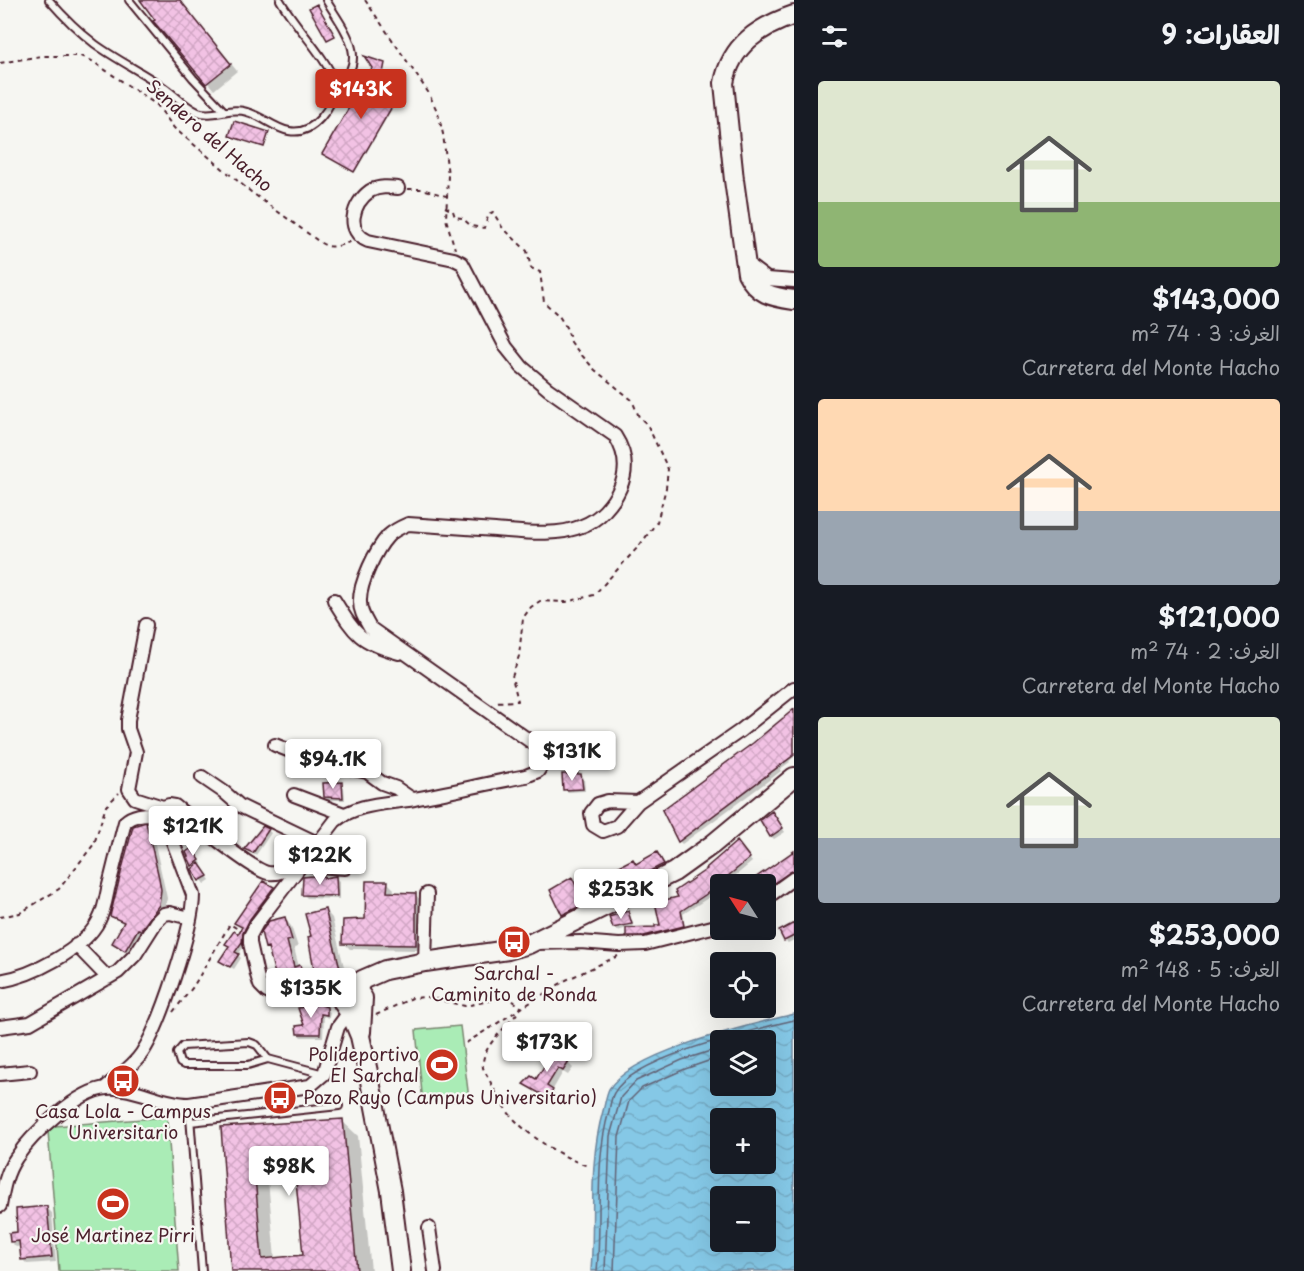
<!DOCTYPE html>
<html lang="ar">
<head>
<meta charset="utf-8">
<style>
  :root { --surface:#171b24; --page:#20242c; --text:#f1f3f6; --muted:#9ea1a6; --accent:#c8321e }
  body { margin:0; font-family:"Playpen Sans","Playpen Sans Arabic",sans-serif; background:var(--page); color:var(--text); direction:rtl; height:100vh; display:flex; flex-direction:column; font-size:22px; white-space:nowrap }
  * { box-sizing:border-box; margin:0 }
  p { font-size:20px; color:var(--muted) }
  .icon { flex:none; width:33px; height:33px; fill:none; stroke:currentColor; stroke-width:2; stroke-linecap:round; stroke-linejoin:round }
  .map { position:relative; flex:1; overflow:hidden; direction:ltr }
  .details { display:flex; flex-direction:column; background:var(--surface); width:510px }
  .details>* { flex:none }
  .needle { width:39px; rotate:306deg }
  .tools { position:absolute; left:710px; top:874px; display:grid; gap:12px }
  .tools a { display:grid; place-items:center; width:66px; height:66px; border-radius:6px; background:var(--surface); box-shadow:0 6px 24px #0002; font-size:30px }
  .price { position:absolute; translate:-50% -51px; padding:0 14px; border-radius:6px; background:#fff; color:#222; font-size:20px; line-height:39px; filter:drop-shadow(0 2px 3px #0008) }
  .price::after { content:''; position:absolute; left:50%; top:36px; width:18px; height:14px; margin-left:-9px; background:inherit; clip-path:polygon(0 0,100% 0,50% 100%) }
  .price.current { background:var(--accent); color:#fff }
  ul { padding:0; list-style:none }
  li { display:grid; align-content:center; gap:12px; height:318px; padding:0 24px }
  li span { display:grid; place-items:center; height:186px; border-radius:6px; color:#555 }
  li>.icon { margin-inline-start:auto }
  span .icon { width:108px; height:108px; fill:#fffc; stroke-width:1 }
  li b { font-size:26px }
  h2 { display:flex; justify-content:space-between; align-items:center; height:72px; padding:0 24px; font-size:26px }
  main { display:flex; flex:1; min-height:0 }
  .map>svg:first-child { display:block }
</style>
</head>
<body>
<main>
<section class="details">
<h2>العقارات: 9<svg class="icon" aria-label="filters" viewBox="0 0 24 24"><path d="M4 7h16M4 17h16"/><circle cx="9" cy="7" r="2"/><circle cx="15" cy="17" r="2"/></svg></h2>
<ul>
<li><span style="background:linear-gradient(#dfe7d0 65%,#8fb573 0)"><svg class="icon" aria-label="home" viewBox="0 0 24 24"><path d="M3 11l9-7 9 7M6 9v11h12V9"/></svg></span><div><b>$143,000</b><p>الغرف: 3 · 74 m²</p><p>Carretera del Monte Hacho</p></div></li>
<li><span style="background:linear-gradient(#ffd9b3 60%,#9aa5b1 0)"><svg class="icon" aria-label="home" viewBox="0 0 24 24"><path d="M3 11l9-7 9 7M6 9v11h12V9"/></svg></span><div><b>$121,000</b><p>الغرف: 2 · 74 m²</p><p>Carretera del Monte Hacho</p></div></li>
<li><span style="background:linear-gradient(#dfe7d0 65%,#9aa5b1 0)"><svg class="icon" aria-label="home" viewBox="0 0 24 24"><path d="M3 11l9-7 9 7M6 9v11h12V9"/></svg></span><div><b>$253,000</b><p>الغرف: 5 · 148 m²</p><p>Carretera del Monte Hacho</p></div></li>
</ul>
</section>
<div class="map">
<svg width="794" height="1271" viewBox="0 0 794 1271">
  <defs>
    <pattern id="water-waves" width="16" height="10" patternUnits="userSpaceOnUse" patternTransform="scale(1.5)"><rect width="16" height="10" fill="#85c8e6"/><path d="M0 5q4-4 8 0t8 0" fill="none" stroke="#74abc5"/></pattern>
    <pattern id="building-cross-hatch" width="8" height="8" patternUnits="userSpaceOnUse" patternTransform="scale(1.5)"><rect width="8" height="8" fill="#f2c2e4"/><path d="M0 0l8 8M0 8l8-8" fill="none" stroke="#d1a6c4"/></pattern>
  </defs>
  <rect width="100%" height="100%" fill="#f6f6f2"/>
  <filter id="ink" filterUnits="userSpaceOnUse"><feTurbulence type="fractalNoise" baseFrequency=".0167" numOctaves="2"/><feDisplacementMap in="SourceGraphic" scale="12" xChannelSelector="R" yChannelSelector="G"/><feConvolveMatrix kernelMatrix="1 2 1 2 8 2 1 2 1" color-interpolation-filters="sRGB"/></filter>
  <g filter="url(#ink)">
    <path fill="#aaecb6" stroke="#7a8670" stroke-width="1.5" d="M460,1026L469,1099L423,1104L416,1030Z
      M167,1117L179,1271H59L48,1131L55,1126Z"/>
    <path fill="url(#water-waves)" stroke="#6d849b" stroke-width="1.5" fill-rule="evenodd" d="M794,1014V1271H591C595,1218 588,1163 603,1111C605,1104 606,1095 609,1089C633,1051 750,1025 794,1014ZM720,1041H765V1086H720ZM720,1119H765V1164H720ZM720,1197H765V1242H720Z"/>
    <path fill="#0003" fill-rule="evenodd" d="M142,0H176L186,9L237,71L214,90L156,21L157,20Z
      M384,65L383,75L393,107L355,172L325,155Z
      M794,711V757L789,761L790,762L780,769L781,771L772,778L682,844L679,841L754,744Z
      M581,775L584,778L585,791L568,792L565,789Z
      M341,784L344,787L345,800H328L325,797Z
      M772,813L785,832L774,839L771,836Z
      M145,824L152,831L167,898L165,912L132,956L114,943L125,925L112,915Z
      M268,830L271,833L256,855L246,848Z
      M740,846L752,862L724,885H720V888L708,898L683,914L684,918L682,920L685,929L648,938L631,939L628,936V928L617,931L614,927L627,913L630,916L634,927L628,928L657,929L661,926L680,898Z
      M794,852V874L765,894V885H747Z
      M195,853L202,864L200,866L210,880L204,884L194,869L196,868L193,865Z
      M657,854L668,870L568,919L563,914L572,879L579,889L637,865Z
      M336,878L339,881V899L307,898L304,895V879Z
      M387,882L394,889L393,894H415L421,901L422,950L350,949L344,943L366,920Z
      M263,883L276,892L245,936L244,946L238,955L241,958L234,969L224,963L230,947L227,944L238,936L243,928L239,925Z
      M325,910L332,918L348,983L325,987L318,979L313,937Z
      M284,918L291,926L298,947L294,948L299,967L307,974L311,989L286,993L279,986L270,952L266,947Z
      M794,926V940L788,943L785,940Z
      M326,1008L330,1012L329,1018L324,1016L323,1037H301L298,1034Z
      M542,1058L568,1063L573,1068L568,1075L563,1072L552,1091L557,1096L553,1102L525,1084L537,1081L548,1063Z
      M342,1121L358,1136L371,1271H233L222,1128ZM297,1177L304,1256L275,1259L268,1180Z
      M47,1208L52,1213L56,1262L27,1264L22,1259L21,1246L16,1247L11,1242Z"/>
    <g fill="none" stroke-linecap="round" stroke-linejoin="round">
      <path stroke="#626376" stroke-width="1.5" d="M597,1271C602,1218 594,1163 609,1111C610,1106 611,1098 614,1093C633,1057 754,1030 794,1020
        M605,1271L610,1136L621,1097L636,1081L682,1060L720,1048
        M614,1271L619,1137L629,1101L642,1088L685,1069L720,1057"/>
    </g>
    <path fill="url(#building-cross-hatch)" stroke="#4a1f2b" stroke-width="1.5" fill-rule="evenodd" d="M140,0H180L231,64L206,84L153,21L155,20Z
      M317,4L335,36L327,40L309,8Z
      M364,56L385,63L383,73L393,105L354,172L322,154L372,68Z
      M234,121L269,132L264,147L229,136Z
      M794,709V755L678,842L662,810L753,743Z
      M562,774H581L583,789L563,790Z
      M342,782L343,798L324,797L323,783Z
      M772,811L783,828L770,837L760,820Z
      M146,822L159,878L161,890L159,905L141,930L138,929L125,951L112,943L124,922L110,916L133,826Z
      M263,826L269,829L253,853L244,849Z
      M737,841L750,858L705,895L681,911L684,926L644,936H626V928L655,927V925H660L655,902L678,897L675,891L707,869L706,868Z
      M192,848L200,860L192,866L186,852Z
      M794,851V870L765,889V885H745Z
      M657,852L664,864L562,915L550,890L572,877L577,888L633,859L636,864Z
      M199,863L208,876L199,881L192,869Z
      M312,876H324V878L336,876L337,896L302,895L303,877Z
      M263,881L274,887L250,919L243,933L242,942L235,952L239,954L230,967L219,961L229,946L225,944L234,931L238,934L242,927L234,923Z
      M366,881H388L387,892L416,893V945L342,944L343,920L365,919Z
      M325,909L342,976L316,980L308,937L311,936L305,914Z
      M628,911L632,924L613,928L609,917Z
      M285,917L292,940L287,941L294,967L300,965L305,982L278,986L268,947L265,948L261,932L269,921Z
      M794,923V936L784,941L779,931Z
      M320,1004L327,1007V1015L321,1014L320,1034H297L296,1026L304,1025L298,1008Z
      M544,1047L569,1062L563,1071L558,1068L547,1086L553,1090L548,1098L523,1084L531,1076L536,1079L547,1062L541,1058Z
      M343,1119L357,1271H231L221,1127ZM294,1160L303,1255L262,1259L254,1165Z
      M47,1206L52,1257L21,1260L19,1241L10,1242L9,1233L17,1232L16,1209Z"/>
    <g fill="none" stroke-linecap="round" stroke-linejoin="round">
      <g stroke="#4a1f2b" stroke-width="10">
        <path id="lane" d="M49,0C63,16 78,31 95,44C117,60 142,72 165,88C175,95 186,107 198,112C213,118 231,106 247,112C262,116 274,128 289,131C314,136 332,107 337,85C324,54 297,29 280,0
          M129,0L193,78L224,111
          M326,0C343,28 371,60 337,85
          M268,1059L248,1065H184L180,1063L177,1053L183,1046L249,1042L257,1045L268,1059L324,1074
          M189,1104L202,1271
          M190,1122L339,1106"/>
      </g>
      <g stroke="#4a1f2b" stroke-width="16">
        <path id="street" d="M747,264L767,279L794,281
          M334,600C355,634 359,642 399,653
          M146,625L128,720V729L136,752L129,789L135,798L163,807
          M275,745L308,758L367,772L382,783L396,788L412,799
          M202,777L224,792L240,806L317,843
          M294,795L344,814
          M608,801L638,802L617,826L603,831L593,825L591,813L598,804Z
          M638,802L740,731L794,688
          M163,807L169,805L175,806C191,819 252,870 268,873C279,875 290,868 299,863
          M302,862L316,866L345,868
          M765,899L794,878
          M536,943L580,942L619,945L645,944L720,925
          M76,945L108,978
          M425,962L427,894
          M0,981C31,976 84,950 99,920C104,911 106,899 108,889C114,867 119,844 125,822C134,813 150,814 162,813
          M350,992L349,987L344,984L276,995L267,992L260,985L257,975L250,943V936L257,923L335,821C357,803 386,804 414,799C451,792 489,783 526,776L538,771L545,760L543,753L537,746L370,628C365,619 360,612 360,602C359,584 376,549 388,536C394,530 401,527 408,524C437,526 466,528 495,530C523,532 556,537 582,526C599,520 613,504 620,488C628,470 626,453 615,436L548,389L522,367L506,347L462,263L454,259L368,241C345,231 352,204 370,191C379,186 389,187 398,188
          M0,1027L30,1023L118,972L135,955L156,922L164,914L170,913L190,918
          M0,1074L30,1071
          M105,1088C117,1077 133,1067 142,1053C161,1024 193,928 193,895L162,813L163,807
          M0,1206C3,1189 6,1172 16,1158C31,1135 78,1090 107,1088C135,1086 161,1104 189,1104L310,1086L324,1074L338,1027L349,1012
          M429,1228L435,1271"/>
      </g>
      <g stroke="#4a1f2b" stroke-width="22">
        <path id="secondary" d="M794,15C759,27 731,45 724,83L734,180L747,273C757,294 772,297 794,300
          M356,992L362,980L385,970L425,962L508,950L529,944L674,872L713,844L794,777
          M350,1012L360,1036L370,1081L391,1191L401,1271
          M361,1032L363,998L360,994L354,991L345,996L343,1003L349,1012L356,1013L362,1008"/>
      </g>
      <path stroke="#4a1f2b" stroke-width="2" stroke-dasharray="4.5 4.5" stroke-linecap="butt" d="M365,0L428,92L438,113L443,134L448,175L446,219L455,249
        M0,63L42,56H80L92,61L157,105L174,128L251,192L321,243C332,250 341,245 352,241
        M408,189H422L446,196
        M445,207L453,211L455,217L462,218L471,226L484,228L489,214L493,212L502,227L527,251L531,268L540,272L544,302L559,316L567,329L571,342L578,351L595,370L632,400L639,417L647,424L668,469L666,488L657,522L639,546L594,595L566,602L540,601L531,607L523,618L519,656L512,677L518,701L494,702
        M0,917L20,913L59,889L94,844L106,806L119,793
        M173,1012L193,987L230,924L241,931
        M376,1015L412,998L427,997L465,1006L508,997L521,1007C512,1025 480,1044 483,1068C491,1082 498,1099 508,1112C526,1135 561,1157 588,1166
        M466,1043L566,980L618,956"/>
      <use href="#lane" stroke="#f6f6f2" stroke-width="6"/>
      <use href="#street" stroke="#f6f6f2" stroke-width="12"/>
      <use href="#secondary" stroke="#f6f6f2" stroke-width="18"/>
    </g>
  </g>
  <defs>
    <g id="bus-disc" transform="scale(1.725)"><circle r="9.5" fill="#c8321e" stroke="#f6f6f2"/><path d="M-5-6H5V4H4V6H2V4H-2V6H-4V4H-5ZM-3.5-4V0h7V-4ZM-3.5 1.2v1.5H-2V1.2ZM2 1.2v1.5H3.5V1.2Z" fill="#fff"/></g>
    <g id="stadium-disc" transform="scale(1.725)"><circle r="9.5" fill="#c8321e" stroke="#f6f6f2"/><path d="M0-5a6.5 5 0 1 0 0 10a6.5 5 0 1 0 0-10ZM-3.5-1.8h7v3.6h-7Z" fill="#fff"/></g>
  </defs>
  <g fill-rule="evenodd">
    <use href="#bus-disc" x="514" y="942"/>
    <use href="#stadium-disc" x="442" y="1065"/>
    <use href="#bus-disc" x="123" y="1081"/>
    <use href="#bus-disc" x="280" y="1098"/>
    <use href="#stadium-disc" x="113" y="1204"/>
  </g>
  <g text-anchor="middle" stroke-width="4.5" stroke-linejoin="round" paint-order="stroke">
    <g font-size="18" fill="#4a1f2b" stroke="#f6f6f2">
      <text transform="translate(209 136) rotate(41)" y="6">Sendero del Hacho</text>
    </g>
    <g font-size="18" fill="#4a1f2b" stroke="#f6f6f2">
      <text x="514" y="980">Sarchal -<tspan x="514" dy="21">Caminito de Ronda</tspan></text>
      <text x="419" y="1061" text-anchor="end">Polideportivo<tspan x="419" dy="21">El Sarchal</tspan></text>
      <text x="303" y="1104" text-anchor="start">Pozo Rayo (Campus Universitario)</text>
      <text x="123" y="1118">Casa Lola - Campus<tspan x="123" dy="21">Universitario</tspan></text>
      <text x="113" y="1242">José Martinez Pirri</text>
    </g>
  </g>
</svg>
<div class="tools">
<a><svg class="needle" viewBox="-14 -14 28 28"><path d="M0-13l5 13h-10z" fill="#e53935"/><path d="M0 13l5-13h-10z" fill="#9ea1a6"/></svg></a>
<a><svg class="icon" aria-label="locate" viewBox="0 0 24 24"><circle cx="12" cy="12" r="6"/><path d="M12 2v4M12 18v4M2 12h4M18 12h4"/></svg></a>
<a><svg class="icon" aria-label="layers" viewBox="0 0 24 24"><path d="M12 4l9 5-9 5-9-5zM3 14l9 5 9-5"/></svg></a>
<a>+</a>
<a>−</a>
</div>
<b class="price current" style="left:361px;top:120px">$143K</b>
<b class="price" style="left:572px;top:782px">$131K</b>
<b class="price" style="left:333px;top:790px">$94.1K</b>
<b class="price" style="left:193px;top:857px">$121K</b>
<b class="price" style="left:320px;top:886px">$122K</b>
<b class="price" style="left:621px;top:920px">$253K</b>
<b class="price" style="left:311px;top:1019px">$135K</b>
<b class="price" style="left:547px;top:1073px">$173K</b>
<b class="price" style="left:289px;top:1197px">$98K</b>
</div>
</main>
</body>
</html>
